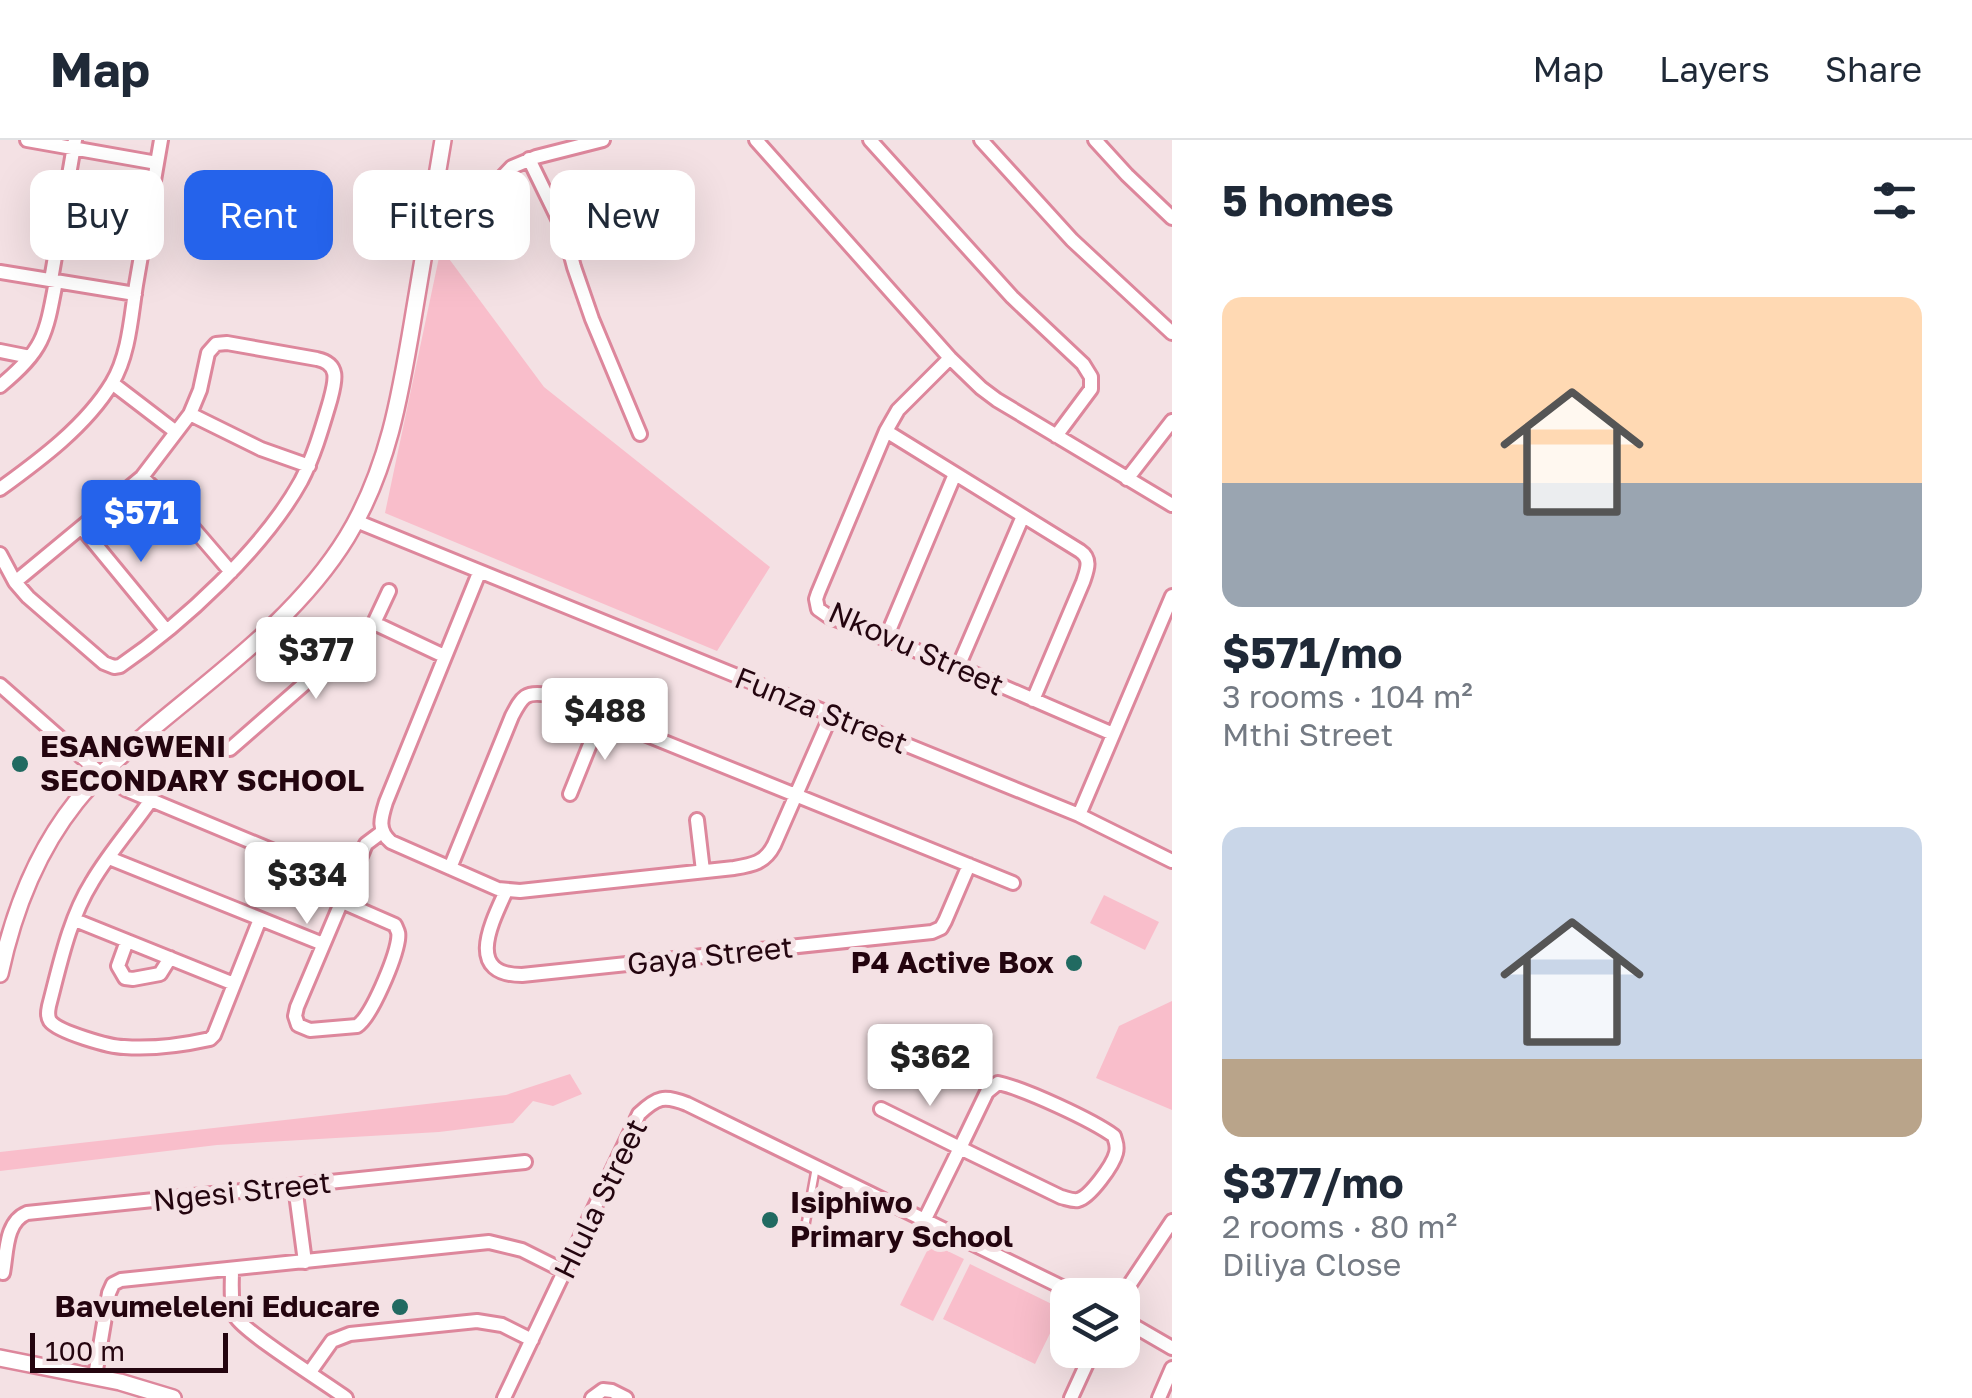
<!DOCTYPE html>
<html lang="en">
<head>
<meta charset="utf-8">
<style>
  :root { --surface:#fff; --page:#f6f6f7; --text:#1f2937; --muted:#747a83; --line:#e0e1e3; --accent:#2563eb }
  body { margin:0; font-family:"Golos Text",sans-serif; background:var(--page); color:var(--text); height:100vh; display:flex; flex-direction:column; font-size:38px; white-space:nowrap }
  * { box-sizing:border-box; margin:0 }
  p { font-size:32px; color:var(--muted) }
  .icon { flex:none; width:55px; height:55px; fill:none; stroke:currentColor; stroke-width:2; stroke-linecap:round; stroke-linejoin:round }
  .map { position:relative; flex:1; overflow:hidden }
  .details { display:flex; flex-direction:column; background:var(--surface); width:800px }
  .details>* { flex:none }
  .top-card { position:absolute; left:30px; top:30px; width:950px; height:90px; display:flex; gap:20px }
  .buttons { position:absolute; left:1050px; top:1138px; display:grid; gap:20px }
  .buttons a { display:grid; place-items:center; width:90px; height:90px; border-radius:20px; background:var(--surface); box-shadow:0 10px 40px #0002; font-size:50px }
  .scale { position:absolute; left:30px; bottom:25px; width:198px; box-sizing:border-box; padding-left:10px; border:5px solid #24050f; border-top:0; font-size:28px; line-height:35px; white-space:nowrap; color:#24050f; -webkit-text-stroke:8px #f4e1e4; paint-order:stroke }
  .price { position:absolute; translate:-50% -85px; padding:0 22px; border-radius:10px; background:#fff; color:#222; font-size:32px; line-height:65px; filter:drop-shadow(0 2px 5px #0008) }
  .price::after { content:''; position:absolute; left:50%; top:60px; width:30px; height:22px; margin-left:-15px; background:inherit; clip-path:polygon(0 0,100% 0,50% 100%) }
  .price.on { background:var(--accent); color:#fff }
  ul { padding:0; list-style:none }
  li { display:grid; align-content:center; gap:20px; height:530px; padding:0 50px }
  li span { display:grid; place-items:center; height:310px; border-radius:20px; color:#555 }
  li>.icon { margin-inline-start:auto }
  span .icon { width:180px; height:180px; fill:#fffc; stroke-width:1 }
  li b { font-size:42px }
  h2 { display:flex; justify-content:space-between; align-items:center; height:120px; padding:0 50px; font-size:42px }
  .tag { padding:0 35px; border-radius:20px; background:var(--surface); box-shadow:0 10px 40px #0002; font-size:35px; line-height:90px }
  .tag.on { background:var(--accent); color:#fff }
  header { display:flex; align-items:center; gap:60px; box-sizing:border-box; height:140px; padding:0 50px; background:var(--surface); border-bottom:2px solid var(--line) }
  header strong { font-size:48px }
  nav { display:flex; gap:55px; margin-inline-start:auto; font-size:35px }
  main { display:flex; flex:1; min-height:0 }
  .map>svg:first-child { display:block }
</style>
</head>
<body>
<header>
<strong>Map</strong>
<nav><a>Map</a><a>Layers</a><a>Share</a></nav>
</header>
<main>
<div class="map">
<svg width="1172" height="1258" viewBox="0 0 1172 1258">
  <rect width="100%" height="100%" fill="#f4e1e4"/>
  <path fill="#f9becb" d="M441,108L544,247L770,427L717,511L385,373Z
    M1104,755L1159,782L1145,810L1090,783Z
    M1172,861V970L1096,938L1119,886Z
    M570,934L582,954L553,966L533,961L513,983L439,992L217,1005L0,1031V1012L506,955Z
    M931,1103L964,1119L933,1181L900,1165Z
    M970,1124L1062,1169L1035,1224L943,1179Z"/>
  <g fill="none" stroke-linecap="round" stroke-linejoin="round">
    <g stroke="#dd879c" stroke-width="11">
      <path id="service" d="M804,1093L816,1027"/>
    </g>
    <g stroke="#dd879c" stroke-width="18">
      <path id="minor" d="M27,0L157,23
        M756,0L950,218L981,248L997,260L1172,365
        M870,0L1012,157L1083,224L1091,237V249L1056,296
        M981,0L1072,100L1172,193
        M1095,0L1127,35L1172,78
        M529,19L565,93L574,127L592,179L640,294
        M431,70L461,74L472,69L512,27L536,17L603,0
        M0,132L135,154
        M51,140L75,0
        M0,211L30,217
        M950,218L898,270L886,291L818,453L816,459L818,469L828,476L958,527L1113,594
        M112,243L176,292
        M0,246C44,210 46,195 56,141
        M190,274L261,309L309,326
        M886,291L1080,411C1092,419 1087,430 1083,442L1033,560
        M142,337L182,375L231,432
        M1127,339L1172,281
        M0,349C40,320 86,286 112,243C129,215 131,177 136,145C144,97 153,48 161,0
        M356,381L1079,675L1172,721
        M82,388L166,490
        M0,414L15,442L28,457L104,523L114,527L120,526C183,483 264,408 301,341C314,316 322,288 330,261C335,242 341,224 317,219L227,203L216,204L208,213L200,250L190,274L142,337L15,442
        M479,433L386,662C381,678 377,690 391,702L498,749L520,751L734,728C752,725 765,723 774,705L831,575
        M374,483L444,516
        M886,498L955,334
        M958,527L1023,376
        M0,545L101,634L127,650L348,742
        M230,609L374,483L389,451
        M570,654L601,577
        M151,660C132,687 109,713 92,742C69,779 60,824 49,866C48,871 47,876 50,881C58,892 110,907 124,907C151,909 183,905 210,899L214,895L260,779
        M1079,675L1172,456
        M697,680L703,731
        M109,718L323,804
        M450,728L512,576C522,557 525,551 548,555L1013,743
        M506,751C492,782 464,835 522,835L932,792L941,788L945,781L969,725
        M340,761L395,785C398,792 399,792 398,800C395,819 372,876 357,886L310,890L298,885L295,876L297,867L366,704L382,692
        M75,780L234,844
        M127,801L118,826L125,838L133,839L160,834L170,818
        M998,943C1025,949 1092,980 1114,996C1116,1004 1118,1005 1116,1013C1113,1025 1090,1057 1078,1060C1072,1061 1066,1058 1061,1057L960,1008L987,952Z
        M881,969L960,1008L924,1081
        M295,1046L305,1122
        M232,1130C232,1144 230,1164 236,1177C244,1192 327,1244 346,1258
        M3,1133C7,1112 5,1082 27,1073L525,1022
        M1122,1156L1172,1081
        M1122,1179L1172,1208
        M310,1232L332,1201L350,1194L477,1181L502,1185L532,1200
        M95,1236L109,1153L113,1144L121,1140L489,1102L522,1110L564,1131
        M504,1258L639,974C657,957 664,955 687,964L1078,1155
        M592,1258L603,1250L612,1251L626,1258
        M1071,1258L1093,1210
        M1159,1258L1172,1228"/>
    </g>
    <g stroke="#dd879c" stroke-width="20">
      <path id="tertiary" d="M0,834C13,773 37,711 76,662C97,636 122,615 147,593C218,533 298,477 347,397C389,328 401,251 414,173C424,115 433,57 443,0
        M0,1218L120,1242L173,1258"/>
    </g>
    <use href="#service" stroke="#fff" stroke-width="6"/>
    <use href="#minor" stroke="#fff" stroke-width="12"/>
    <use href="#tertiary" stroke="#fff" stroke-width="15"/>
  </g>
  <g fill="#216a61" stroke="#f4e1e4" stroke-width="4">
    <circle cx="20" cy="624" r="10"/>
    <circle cx="1074" cy="823" r="10"/>
    <circle cx="770" cy="1080" r="10"/>
    <circle cx="400" cy="1167" r="10"/>
  </g>
  <g text-anchor="middle" stroke-width="10" stroke-linejoin="round" paint-order="stroke">
    <g font-size="30" fill="#24050f" stroke="#f4e1e4">
      <text transform="translate(916 509) rotate(24)" y="10">Nkovu Street</text>
      <text transform="translate(821 571) rotate(22)" y="10">Funza Street</text>
      <text transform="translate(710 816) rotate(-6)" y="10">Gaya Street</text>
      <text transform="translate(242 1052) rotate(-6)" y="10">Ngesi Street</text>
      <text transform="translate(601 1059) rotate(-64)" y="10">Hlula Street</text>
    </g>
    <g font-size="30" font-weight="bold" fill="#24050f" stroke="#f4e1e4" text-anchor="start">
      <text x="40" y="617">ESANGWENI<tspan x="40" dy="34">SECONDARY SCHOOL</tspan></text>
      <text x="1054" y="833" text-anchor="end">P4 Active Box</text>
      <text x="790" y="1073">Isiphiwo<tspan x="790" dy="34">Primary School</tspan></text>
      <text x="380" y="1177" text-anchor="end">Bavumeleleni Educare</text>
    </g>
  </g>
</svg>
<div class="buttons">
<a><svg class="icon" aria-label="layers" viewBox="0 0 24 24"><path d="M12 4l9 5-9 5-9-5zM3 14l9 5 9-5"/></svg></a>
</div>
<div class="scale">100 m</div>
<b class="price on" style="left:141px;top:425px">$571</b>
<b class="price" style="left:316px;top:562px">$377</b>
<b class="price" style="left:605px;top:623px">$488</b>
<b class="price" style="left:307px;top:787px">$334</b>
<b class="price" style="left:930px;top:969px">$362</b>
<div class="top-card">
<a class="tag">Buy</a>
<a class="tag on">Rent</a>
<a class="tag">Filters</a>
<a class="tag">New</a>
</div>
</div>
<section class="details">
<h2>5 homes<svg class="icon" aria-label="filters" viewBox="0 0 24 24"><path d="M4 7h16M4 17h16"/><circle cx="9" cy="7" r="2"/><circle cx="15" cy="17" r="2"/></svg></h2>
<ul>
<li><span style="background:linear-gradient(#ffd9b3 60%,#9aa5b1 0)"><svg class="icon" aria-label="home" viewBox="0 0 24 24"><path d="M3 11l9-7 9 7M6 9v11h12V9"/></svg></span><div><b>$571/mo</b><p>3 rooms · 104 m²</p><p>Mthi Street</p></div></li>
<li><span style="background:linear-gradient(#c9d6e8 75%,#b9a48a 0)"><svg class="icon" aria-label="home" viewBox="0 0 24 24"><path d="M3 11l9-7 9 7M6 9v11h12V9"/></svg></span><div><b>$377/mo</b><p>2 rooms · 80 m²</p><p>Diliya Close</p></div></li>
</ul>
</section>
</main>
</body>
</html>
